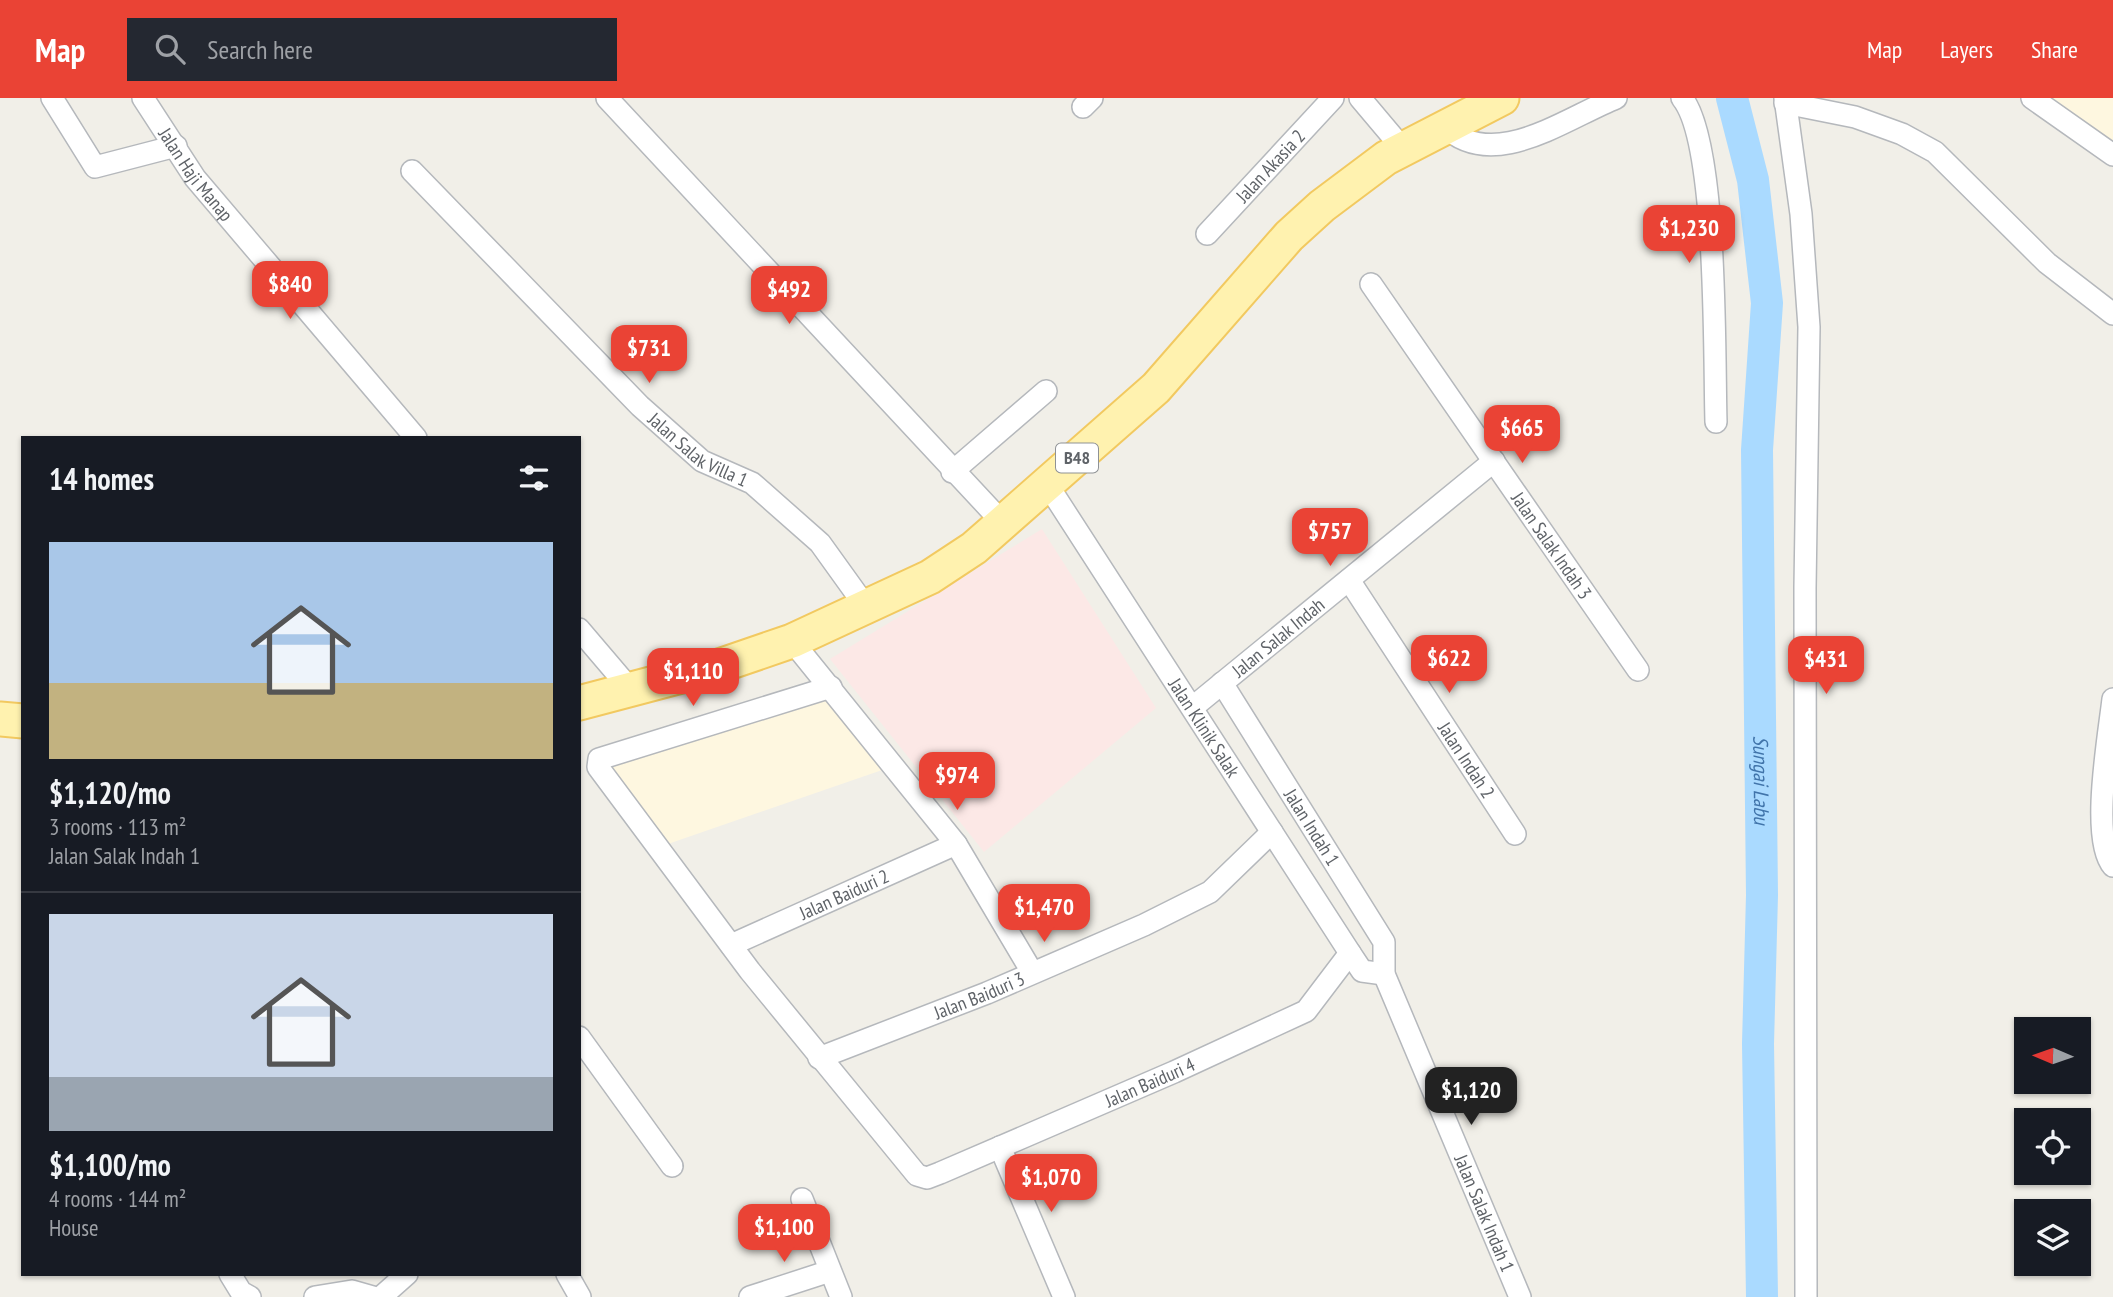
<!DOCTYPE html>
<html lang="en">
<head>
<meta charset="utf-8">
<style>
  :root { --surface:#171b24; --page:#242831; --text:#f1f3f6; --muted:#9ea1a6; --line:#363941; --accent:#ea4335 }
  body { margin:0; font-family:"PT Sans Narrow",sans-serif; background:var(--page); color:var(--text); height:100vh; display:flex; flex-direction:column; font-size:26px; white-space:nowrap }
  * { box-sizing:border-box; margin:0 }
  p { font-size:23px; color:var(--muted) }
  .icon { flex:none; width:38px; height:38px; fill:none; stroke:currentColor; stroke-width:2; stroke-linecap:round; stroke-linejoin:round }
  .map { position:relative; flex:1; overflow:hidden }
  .sheet { position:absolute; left:21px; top:338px; width:560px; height:840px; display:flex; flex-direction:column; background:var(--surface); border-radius:0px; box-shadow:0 2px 5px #0004 }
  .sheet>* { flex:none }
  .needle { width:46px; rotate:272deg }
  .buttons { position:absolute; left:2014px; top:919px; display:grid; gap:14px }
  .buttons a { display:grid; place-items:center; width:77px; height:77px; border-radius:0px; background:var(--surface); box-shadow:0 2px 5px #0004; font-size:35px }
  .price { position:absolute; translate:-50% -60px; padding:0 16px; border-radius:14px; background:var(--accent); color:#fff; font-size:23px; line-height:46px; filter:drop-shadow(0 2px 4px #0008) }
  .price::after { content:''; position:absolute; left:50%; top:42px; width:21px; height:16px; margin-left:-10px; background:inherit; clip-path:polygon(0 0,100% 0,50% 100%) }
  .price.selected { background:#222; color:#fff }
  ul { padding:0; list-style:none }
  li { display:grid; align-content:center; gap:14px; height:371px; padding:0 28px }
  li+li { border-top:2px solid var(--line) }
  li span { display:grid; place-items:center; height:217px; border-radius:0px; color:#555 }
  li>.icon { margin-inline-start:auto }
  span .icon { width:126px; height:126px; fill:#fffc; stroke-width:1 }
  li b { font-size:30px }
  h2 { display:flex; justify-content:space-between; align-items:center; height:84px; padding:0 28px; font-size:30px }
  header { display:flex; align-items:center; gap:42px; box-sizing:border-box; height:98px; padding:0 35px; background:var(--accent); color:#fff }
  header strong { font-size:33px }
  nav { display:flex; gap:38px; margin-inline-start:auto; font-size:24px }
  .search { width:490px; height:63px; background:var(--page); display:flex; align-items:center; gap:18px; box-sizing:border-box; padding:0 24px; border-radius:0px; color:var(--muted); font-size:26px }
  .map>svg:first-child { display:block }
</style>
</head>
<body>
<header>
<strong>Map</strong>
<div class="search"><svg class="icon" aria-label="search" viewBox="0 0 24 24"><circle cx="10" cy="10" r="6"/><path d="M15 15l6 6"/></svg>Search here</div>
<nav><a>Map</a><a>Layers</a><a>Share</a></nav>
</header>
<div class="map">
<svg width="2113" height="1199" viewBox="0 0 2113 1199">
  <rect width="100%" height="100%" fill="#f1efe8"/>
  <path fill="#fef7e0" d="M2040,0H2113V50Z
    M827,598L888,670L665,747L604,666Z"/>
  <path fill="#fce8e6" d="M1042,431L1156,610L984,754L830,561Z"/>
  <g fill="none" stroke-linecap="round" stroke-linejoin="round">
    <path stroke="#aadaff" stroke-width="32" id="s1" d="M1732,0L1753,82L1767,205L1757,352L1762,797L1758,946L1762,1199"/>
    <g stroke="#b5b8bc" stroke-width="24">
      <g id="street">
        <path d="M52,0L95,69L176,48"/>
        <path id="s2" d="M143,0L195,80L416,340"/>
        <path d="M607,0L1003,425"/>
        <path d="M1360,0L1403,51"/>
        <path d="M1682,0C1718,44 1714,259 1716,324"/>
        <path d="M1785,0L1801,116L1809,229L1805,490L1806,1199"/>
        <path d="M2032,0L2113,57"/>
        <path d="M1785,5L1855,19L1902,36L1935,54L2047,165L2113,216"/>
        <path d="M1083,9L1092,0"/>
        <path d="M1444,28C1493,75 1564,21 1616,0"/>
        <path id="s3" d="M412,73L640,308L702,363L752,385L820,445L866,509"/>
        <path id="s4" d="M1207,136L1333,0"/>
        <path id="s5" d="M1371,186L1638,572"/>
        <path d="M952,374L1046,293"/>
        <path id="s6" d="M1047,386L1350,855L1362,873L1384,876"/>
        <path id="s7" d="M1349,482L1515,736"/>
        <path d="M579,531L631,592"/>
        <path d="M792,543L956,746L1032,874"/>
        <path id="s8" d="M1222,585L1384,844V876L1520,1199"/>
        <path id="s9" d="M831,589L599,661L598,669L750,873L917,1077L927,1080L940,1075L1174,974L1306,913L1350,855"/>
        <path d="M2113,601C2109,637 2090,742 2113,768"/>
        <path id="s10" d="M1193,609L1494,363"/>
        <path id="s11" d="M731,847L956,746"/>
        <path d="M579,939L672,1068"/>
        <path id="s12" d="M819,960L987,895L1144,827L1210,794L1272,734"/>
        <path d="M1000,1049L1064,1199"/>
        <path d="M802,1101L841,1199"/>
        <path d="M230,1176L241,1194L250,1199"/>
        <path d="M567,1176L580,1199"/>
        <path d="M315,1199L352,1193L373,1199"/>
        <path d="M381,1199L407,1176"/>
        <path d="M750,1199L830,1173"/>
      </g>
    </g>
    <g stroke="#f2c960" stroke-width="37">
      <path id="primary" d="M579,605L719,568L792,543L930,479L974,450L1156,290L1289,138L1322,108L1386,60L1502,0
        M0,621L23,623"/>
    </g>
    <use href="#street" stroke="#fff" stroke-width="21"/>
    <use href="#primary" stroke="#fff2af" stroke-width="33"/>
  </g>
  <g text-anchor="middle" stroke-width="5" stroke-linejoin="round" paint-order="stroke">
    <rect fill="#fff" stroke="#8f9295" stroke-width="2" x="1056" y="345.5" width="42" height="29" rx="5"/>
    <g font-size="18" font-weight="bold" fill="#5f6368">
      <text x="1077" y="366">B48</text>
    </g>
    <g font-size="19" fill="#5f6368" stroke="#fff">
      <text dy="7" stroke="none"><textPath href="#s4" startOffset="93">Jalan Akasia 2</textPath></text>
      <text dy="7" stroke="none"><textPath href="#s2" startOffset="93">Jalan Haji Manap</textPath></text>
      <text dy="7" stroke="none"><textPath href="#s3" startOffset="401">Jalan Salak Villa 1</textPath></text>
      <text dy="7" stroke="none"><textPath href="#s5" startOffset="318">Jalan Salak Indah 3</textPath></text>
      <text dy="7" stroke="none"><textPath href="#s10" startOffset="110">Jalan Salak Indah</textPath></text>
      <text dy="7" stroke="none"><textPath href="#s6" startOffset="290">Jalan Klinik Salak</textPath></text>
      <text dy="7" stroke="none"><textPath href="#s7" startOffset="215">Jalan Indah 2</textPath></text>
      <text dy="7" stroke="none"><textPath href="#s8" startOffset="170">Jalan Indah 1</textPath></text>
      <text dy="7" stroke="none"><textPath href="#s11" startOffset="124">Jalan Baiduri 2</textPath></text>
      <text dy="7" stroke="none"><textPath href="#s12" startOffset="172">Jalan Baiduri 3</textPath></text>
      <text dy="7" stroke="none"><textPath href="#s9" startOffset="1022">Jalan Baiduri 4</textPath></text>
      <text dy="7" stroke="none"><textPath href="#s8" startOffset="597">Jalan Salak Indah 1</textPath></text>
    </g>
    <g font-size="21" font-style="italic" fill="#4174aa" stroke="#fff">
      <text dy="7" stroke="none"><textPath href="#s1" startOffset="686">Sungai Labu</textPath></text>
    </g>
  </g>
</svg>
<div class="buttons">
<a><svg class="needle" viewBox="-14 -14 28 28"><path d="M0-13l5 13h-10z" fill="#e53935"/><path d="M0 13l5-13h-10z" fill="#9ea1a6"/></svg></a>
<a><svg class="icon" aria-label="locate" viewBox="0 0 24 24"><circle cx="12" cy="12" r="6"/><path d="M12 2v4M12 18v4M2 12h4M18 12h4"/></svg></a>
<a><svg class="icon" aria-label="layers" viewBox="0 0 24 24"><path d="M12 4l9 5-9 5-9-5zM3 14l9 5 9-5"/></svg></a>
</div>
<b class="price" style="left:1689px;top:167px">$1,230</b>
<b class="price" style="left:290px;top:223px">$840</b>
<b class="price" style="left:789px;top:228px">$492</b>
<b class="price" style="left:649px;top:287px">$731</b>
<b class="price" style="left:1522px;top:367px">$665</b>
<b class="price" style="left:1330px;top:470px">$757</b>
<b class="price" style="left:1449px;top:597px">$622</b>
<b class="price" style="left:1826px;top:598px">$431</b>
<b class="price" style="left:693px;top:610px">$1,110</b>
<b class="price" style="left:957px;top:714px">$974</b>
<b class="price" style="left:1044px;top:846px">$1,470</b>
<b class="price selected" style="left:1471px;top:1029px">$1,120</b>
<b class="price" style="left:1051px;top:1116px">$1,070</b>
<b class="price" style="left:784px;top:1166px">$1,100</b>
<section class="sheet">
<h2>14 homes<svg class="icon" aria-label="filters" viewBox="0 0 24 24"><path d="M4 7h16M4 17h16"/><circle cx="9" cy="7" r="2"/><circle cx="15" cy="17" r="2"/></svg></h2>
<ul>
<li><span style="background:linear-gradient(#a9c7e8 65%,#c2b280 0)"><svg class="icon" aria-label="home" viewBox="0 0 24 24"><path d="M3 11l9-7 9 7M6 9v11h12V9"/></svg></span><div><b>$1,120/mo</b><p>3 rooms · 113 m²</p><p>Jalan Salak Indah 1</p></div></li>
<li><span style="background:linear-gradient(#c9d6e8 75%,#9aa5b1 0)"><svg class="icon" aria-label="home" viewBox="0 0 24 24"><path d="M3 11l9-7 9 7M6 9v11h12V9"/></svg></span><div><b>$1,100/mo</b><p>4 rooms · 144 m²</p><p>House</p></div></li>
</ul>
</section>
</div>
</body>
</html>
